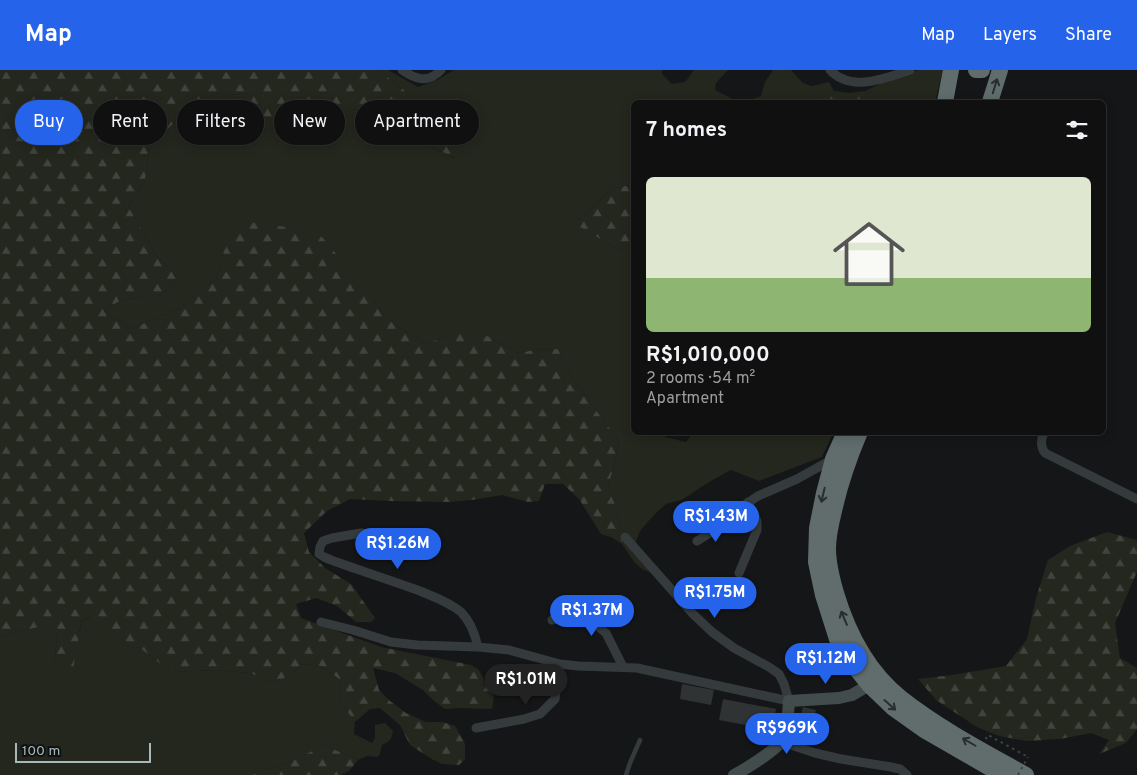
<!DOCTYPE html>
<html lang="en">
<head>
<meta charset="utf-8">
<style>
  :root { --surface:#101011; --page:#1e1e1f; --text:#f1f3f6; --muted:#9c9d9f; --line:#303031; --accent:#2563eb }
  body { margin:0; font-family:Overpass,sans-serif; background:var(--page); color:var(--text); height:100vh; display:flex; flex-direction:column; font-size:19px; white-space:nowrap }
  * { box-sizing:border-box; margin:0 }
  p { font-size:16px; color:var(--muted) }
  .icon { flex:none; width:28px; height:28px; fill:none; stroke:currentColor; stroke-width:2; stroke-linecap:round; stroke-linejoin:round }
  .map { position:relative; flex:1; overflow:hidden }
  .drawer { position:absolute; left:631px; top:30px; width:475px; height:335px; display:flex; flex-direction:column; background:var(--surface); border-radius:8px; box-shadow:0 2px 12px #0003,0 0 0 1px var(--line) }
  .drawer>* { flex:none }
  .banner { position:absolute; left:15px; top:30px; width:475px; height:45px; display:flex; gap:10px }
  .scale { position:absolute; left:15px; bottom:12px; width:136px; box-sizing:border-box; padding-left:5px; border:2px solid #a6b8b8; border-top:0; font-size:14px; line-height:18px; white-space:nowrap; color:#a6b8b8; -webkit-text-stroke:4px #101112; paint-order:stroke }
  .price { position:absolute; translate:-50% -42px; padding:0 11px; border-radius:18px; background:var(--accent); color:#fff; font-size:16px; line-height:32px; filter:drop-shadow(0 1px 2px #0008) }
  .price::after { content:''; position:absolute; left:50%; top:30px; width:15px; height:11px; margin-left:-8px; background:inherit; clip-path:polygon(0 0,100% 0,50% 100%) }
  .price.active { background:#222; color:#fff }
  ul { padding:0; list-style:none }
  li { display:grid; align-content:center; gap:10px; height:265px; padding:0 15px }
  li+li { border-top:1px solid var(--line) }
  li span { display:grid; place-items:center; height:155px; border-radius:8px; color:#555 }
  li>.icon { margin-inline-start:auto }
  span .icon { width:90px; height:90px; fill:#fffc; stroke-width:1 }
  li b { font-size:21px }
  h2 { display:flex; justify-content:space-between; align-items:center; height:60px; padding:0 15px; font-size:21px }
  .pill { padding:0 18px; border-radius:22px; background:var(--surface); box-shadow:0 2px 12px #0003,0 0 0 1px var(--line); font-size:18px; line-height:45px }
  .pill.active { background:var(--accent); color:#fff }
  header { display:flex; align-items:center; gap:30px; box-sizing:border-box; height:70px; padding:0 25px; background:var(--accent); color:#fff }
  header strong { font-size:24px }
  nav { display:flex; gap:28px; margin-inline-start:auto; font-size:18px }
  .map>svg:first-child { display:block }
</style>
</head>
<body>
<header>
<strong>Map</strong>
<nav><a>Map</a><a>Layers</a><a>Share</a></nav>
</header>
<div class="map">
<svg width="1137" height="705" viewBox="0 0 1137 705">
  <defs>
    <pattern id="forest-firs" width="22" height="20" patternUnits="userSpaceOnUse" patternTransform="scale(1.25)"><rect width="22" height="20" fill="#24271e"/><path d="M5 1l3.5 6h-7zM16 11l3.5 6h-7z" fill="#41443d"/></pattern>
  </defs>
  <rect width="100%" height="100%" fill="#151617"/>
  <path fill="#24271e" d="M379,0H388L418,17L437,10L454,0H662V4L672,14L685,12L694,0H728L716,13L715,20L738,32H634V114L611,119L584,147L571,151L614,177L634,187V362L666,363L665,367L686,372L693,363H833L822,387L759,411L731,400L709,412L682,430L666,434L654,445L640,461L634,477L619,455L617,440L608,416L614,396L619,371L571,307L558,279L532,280L519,284L492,268L448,266L425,274L388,250L363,216L224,181L216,209L180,238L131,259L104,241L121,230L162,224L179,209L156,185L128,136L145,110L149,75L173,54L190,31L219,24L252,25V48L256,64L328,41L363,39L422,73L455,88L454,72L423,50L404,20Z
    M773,0H791L803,13L812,16L829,12L834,21L816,32H744L761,26L765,12Z
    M919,0H943L935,32H877L883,26L865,21L884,12Z
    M91,547L130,576L140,578L171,602L215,600L250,603L273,612L290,606L302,594L322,596L339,609L341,633L355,652L354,664L372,673L375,668V655L385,653L393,661C392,669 389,672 382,675L380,684L377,687L367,686L358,690L324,675L296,689L252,705H0V567L38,557H54L57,567L54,597L80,561L81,552Z"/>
  <path fill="url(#forest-firs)" d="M0,0H379L404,20L423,50L455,72L456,88L422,73L363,39L328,41L256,64L252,48L251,25L219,24L190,31L173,54L149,75L145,110L128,136L156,185L179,209L162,224L121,230L104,241L131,259L180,238L216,209L224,181L242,151L293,158L322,167L363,216L388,250L425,274L448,266L459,256L492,268L519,284L532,280L558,279L571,307L619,371L614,396L608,416L617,440L619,455L646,492L649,502L642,499L635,493L622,474L611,467L601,464L579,429L563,414H545L539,431L528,432L502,425L472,430L449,432L390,431L350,429L327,441L304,463L309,482L325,498L351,514L375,548L371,552H356L337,536L316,528L296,534L301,548L381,577L471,595L478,599L494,626L492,639L459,638L445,639L433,630L423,620L395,603L373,598L379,620L390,631L406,643L426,652H442L455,656L465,674V689L459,695L442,694L432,689L410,675L400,655L380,638L370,639L355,652L341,633L339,609L322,596L302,594L290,606L273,612L250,603L215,600L171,602L140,578L130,576L100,561L90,547L81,552L72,606L54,597L57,567L54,558L38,557L0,567Z
    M834,21L849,23L865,21L883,26L877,32H816Z
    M634,114V187L614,177L570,151L584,147L611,119Z
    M1107,462L1137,470V502L1115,553L1120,588L1137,598V659L1126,673L1099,684L1109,670L1091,663L1060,669L1027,671L999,666L977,657L936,630L918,609L952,605L1006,596L1027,569L1036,528L1048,490L1070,476Z
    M324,675L358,690L349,701L341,705H252L296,689Z"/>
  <path fill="#303333" d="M682,614L714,620L711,635L680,629Z
    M723,629L776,639L772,660L719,650Z
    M803,637L816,640L809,667L796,664Z"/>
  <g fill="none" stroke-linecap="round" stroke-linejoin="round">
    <path stroke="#3b4343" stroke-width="2" stroke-dasharray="2.5 4" stroke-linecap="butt" d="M987,669L986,668L988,665L1028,687"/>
    <path stroke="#353b3c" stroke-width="4.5" d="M626,705L630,693L640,670"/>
    <path stroke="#353b3c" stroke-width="9" d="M402,0C415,9 428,14 441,0
      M830,0C851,23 886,8 910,0
      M1044,362C1041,370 1040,376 1045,383L1137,429
      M397,469L361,463L332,468L323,471L320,477L319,484L324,487L331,490C361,501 390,510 420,521C434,527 449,532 461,542C471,552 475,564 478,577
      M697,471L721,456L739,441L746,434L758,426L797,409L833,389
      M739,503L757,460V451L748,432
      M552,550L577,546L591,551L606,563L623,597
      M321,552L353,560L391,572L417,575L478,577L509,580L560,594L578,596L637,598L789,631L784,614L779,604L769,597L734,578L712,562L693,544L625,467
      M476,658L524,649L540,644L555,629L560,594
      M782,672L815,683L841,689L891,697L900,699L907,705"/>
    <path stroke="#434c4c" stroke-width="12" d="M734,705C744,700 778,679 782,670C788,659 788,643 789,631L839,628L852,625L869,615"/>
    <path stroke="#616d6d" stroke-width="16" d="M976,0H982
      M945,32L951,0
      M990,32L1000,0
      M845,362L833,389L824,423L817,458L816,492L823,525L837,569L853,595L869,615L893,638L924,660L1002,705
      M860,362C849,388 840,414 834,441C831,453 828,466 828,479C828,494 832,509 836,523C848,563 867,601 901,628C939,658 983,681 1026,705"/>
    <path stroke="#3b4343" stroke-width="2" stroke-dasharray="2.5 4" stroke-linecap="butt" d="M1018,705L1028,687"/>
  </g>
  <defs><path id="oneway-shaft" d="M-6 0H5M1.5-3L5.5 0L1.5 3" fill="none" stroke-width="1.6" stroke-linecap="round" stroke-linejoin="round" transform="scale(1.25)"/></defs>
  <g stroke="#282d2d">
    <use href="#oneway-shaft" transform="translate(995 16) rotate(-73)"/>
    <use href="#oneway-shaft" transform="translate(823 425) rotate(103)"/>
    <use href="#oneway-shaft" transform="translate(844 548) rotate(-113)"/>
    <use href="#oneway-shaft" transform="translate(890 635) rotate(42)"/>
    <use href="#oneway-shaft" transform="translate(969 672) rotate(-150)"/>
  </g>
</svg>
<div class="scale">100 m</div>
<b class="price" style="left:716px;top:473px">R$1.43M</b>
<b class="price" style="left:398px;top:500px">R$1.26M</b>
<b class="price" style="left:715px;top:549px">R$1.75M</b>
<b class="price" style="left:592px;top:567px">R$1.37M</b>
<b class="price" style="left:826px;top:615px">R$1.12M</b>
<b class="price active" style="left:526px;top:636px">R$1.01M</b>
<b class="price" style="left:787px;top:685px">R$969K</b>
<div class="banner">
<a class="pill active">Buy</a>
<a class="pill">Rent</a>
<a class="pill">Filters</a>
<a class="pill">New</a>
<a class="pill">Apartment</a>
</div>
<section class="drawer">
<h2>7 homes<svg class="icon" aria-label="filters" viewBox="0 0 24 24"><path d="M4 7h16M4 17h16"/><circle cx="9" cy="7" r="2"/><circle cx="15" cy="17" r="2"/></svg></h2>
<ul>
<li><span style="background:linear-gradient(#dfe7d0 65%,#8fb573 0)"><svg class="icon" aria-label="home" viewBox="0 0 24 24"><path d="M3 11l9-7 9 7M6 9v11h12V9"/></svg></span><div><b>R$1,010,000</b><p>2 rooms · 54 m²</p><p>Apartment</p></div></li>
</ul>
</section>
</div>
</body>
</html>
